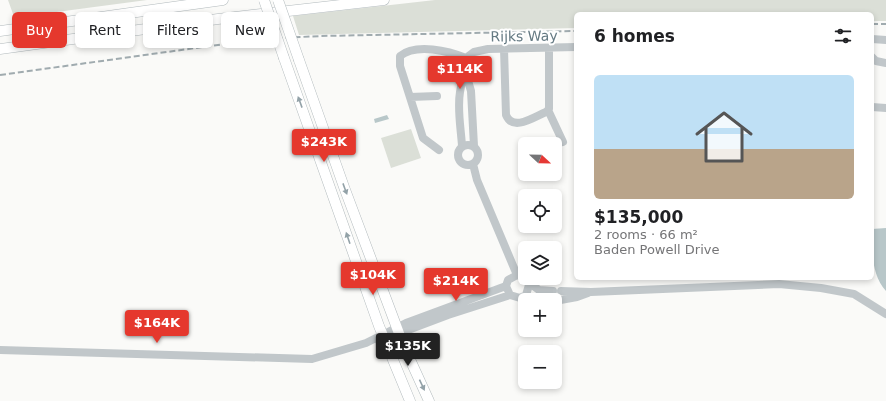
<!DOCTYPE html>
<html lang="en">
<head>
<meta charset="utf-8">
<style>
  :root { --surface:#fff; --page:#f6f6f6; --text:#202124; --muted:#757577; --accent:#e5382d }
  body { margin:0; font-family:"DejaVu Sans",sans-serif; background:var(--page); color:var(--text); height:100vh; display:flex; flex-direction:column; font-size:15px; white-space:nowrap }
  * { box-sizing:border-box; margin:0 }
  p { font-size:13px; color:var(--muted) }
  .icon { flex:none; width:22px; height:22px; fill:none; stroke:currentColor; stroke-width:2; stroke-linecap:round; stroke-linejoin:round }
  .map { position:relative; flex:1; overflow:hidden }
  .drawer { position:absolute; left:574px; top:12px; width:300px; height:268px; display:flex; flex-direction:column; background:var(--surface); border-radius:6px; box-shadow:0 2px 6px #0003 }
  .drawer>* { flex:none }
  .top-card { position:absolute; left:12px; top:12px; width:380px; height:36px; display:flex; gap:8px }
  .needle { width:26px; rotate:112deg }
  .controls { position:absolute; left:518px; top:137px; display:grid; gap:8px }
  .controls a { display:grid; place-items:center; width:44px; height:44px; border-radius:6px; background:var(--surface); box-shadow:0 2px 6px #0003; font-size:20px }
  .price { position:absolute; translate:-50% -34px; padding:0 9px; border-radius:4px; background:var(--accent); color:#fff; font-size:13px; line-height:26px; filter:drop-shadow(0 1px 2px #0008) }
  .price::after { content:''; position:absolute; left:50%; top:24px; width:12px; height:9px; margin-left:-6px; background:inherit; clip-path:polygon(0 0,100% 0,50% 100%) }
  .price.selected { background:#222; color:#fff }
  ul { padding:0; list-style:none }
  li { display:grid; align-content:center; gap:8px; height:212px; padding:0 20px }
  li span { display:grid; place-items:center; height:124px; border-radius:6px; color:#555 }
  li>.icon { margin-inline-start:auto }
  span .icon { width:72px; height:72px; fill:#fffc; stroke-width:1 }
  li b { font-size:17px }
  h2 { display:flex; justify-content:space-between; align-items:center; height:48px; padding:0 20px; font-size:17px }
  .chip { padding:0 14px; border-radius:6px; background:var(--surface); box-shadow:0 2px 6px #0003; font-size:14px; line-height:36px }
  .chip.selected { background:var(--accent); color:#fff }
  .map>svg:first-child { display:block }
</style>
</head>
<body>
<div class="map">
<svg width="886" height="401" viewBox="0 0 886 401">
  <rect width="100%" height="100%" fill="#fafaf8"/>
  <path fill="#dbdfd7" d="M8,0H147L19,17L13,14Z
    M435,0H886V21H872V14H576V28L299,35L293,16Z
    M411,129L421,158L391,168L381,138Z"/>
  <path fill="#b8c7c9" d="M387,115L389,119L375,123L374,119Z
    M886,228V291C871,274 872,251 872,229Z"/>
  <g fill="none" stroke-linecap="round" stroke-linejoin="round">
    <g stroke="#b2babd" stroke-width="11">
      <path id="major" d="M0,31L223,0
        M0,49L218,19L384,0
        M284,58L379,326L410,401
        M299,60L344,187L403,344L429,401"/>
    </g>
    <path stroke="#c1c7ca" stroke-width="8" d="M872,39L886,40
      M504,49L506,115C513,132 534,117 546,112L549,109V48
      M872,57L876,61L886,63
      M466,58L474,52L488,49L576,47
      M466,74L471,91L474,146
      M410,97L437,96
      M872,107L886,108
      M548,110L563,142
      M458 155a10 10 0 1 1 20 0a10 10 0 1 1-20 0Z
      M462,146C461,129 457,109 460,92C462,79 466,72 466,58
      M439,150L423,138L400,66V56C416,43 449,51 466,58
      M473,164L477,180L517,275
      M525,278L517,275L508,280L506,286L510,295L520,298L526,295L529,285L525,278
      M528,282L539,290L553,291
      M561,291L591,292L779,284L821,288L854,294L886,314
      M523,297L540,300
      M555,301L577,297L588,293
      M379,341L448,315L510,295
      M0,350L312,359L366,343L406,323L506,286"/>
    <use href="#major" stroke="#fff" stroke-width="10"/>
    <path stroke="#a0abaf" stroke-width="2" stroke-dasharray="6 3" stroke-linecap="butt" d="M872,24H886
      M0,75L261,39L321,36L576,31"/>
    <g stroke="#b2babd" stroke-width="11" stroke-linecap="butt">
      <path id="major-bridge" d="M264,0L284,58
        M278,0L299,60"/>
    </g>
    <use href="#major-bridge" stroke="#fff" stroke-width="10"/>
  </g>
  <defs><path id="oneway-solid" d="M-6-.8H1V-3.2L6.5 0L1 3.2V.8H-6Z"/></defs>
  <g fill="#93a2a8">
    <use href="#oneway-solid" transform="translate(300 102) rotate(-110)"/>
    <use href="#oneway-solid" transform="translate(345 189) rotate(70)"/>
    <use href="#oneway-solid" transform="translate(348 238) rotate(-109)"/>
    <use href="#oneway-solid" transform="translate(422 385) rotate(65)"/>
  </g>
  <g text-anchor="middle" stroke-width="4" stroke-linejoin="round" paint-order="stroke">
    <g font-size="14" fill="#657a83" stroke="#fff">
      <text transform="translate(524 36) rotate(-1)" y="5">Rijks Way</text>
    </g>
  </g>
</svg>
<div class="controls">
<a><svg class="needle" viewBox="-14 -14 28 28"><path d="M0-13l5 13h-10z" fill="#e53935"/><path d="M0 13l5-13h-10z" fill="#757577"/></svg></a>
<a><svg class="icon" aria-label="locate" viewBox="0 0 24 24"><circle cx="12" cy="12" r="6"/><path d="M12 2v4M12 18v4M2 12h4M18 12h4"/></svg></a>
<a><svg class="icon" aria-label="layers" viewBox="0 0 24 24"><path d="M12 4l9 5-9 5-9-5zM3 14l9 5 9-5"/></svg></a>
<a>+</a>
<a>−</a>
</div>
<b class="price" style="left:460px;top:90px">$114K</b>
<b class="price" style="left:324px;top:163px">$243K</b>
<b class="price" style="left:373px;top:296px">$104K</b>
<b class="price" style="left:456px;top:302px">$214K</b>
<b class="price" style="left:157px;top:344px">$164K</b>
<b class="price selected" style="left:408px;top:367px">$135K</b>
<div class="top-card">
<a class="chip selected">Buy</a>
<a class="chip">Rent</a>
<a class="chip">Filters</a>
<a class="chip">New</a>
</div>
<section class="drawer">
<h2>6 homes<svg class="icon" aria-label="filters" viewBox="0 0 24 24"><path d="M4 7h16M4 17h16"/><circle cx="9" cy="7" r="2"/><circle cx="15" cy="17" r="2"/></svg></h2>
<ul>
<li><span style="background:linear-gradient(#bfe0f5 60%,#b9a48a 0)"><svg class="icon" aria-label="home" viewBox="0 0 24 24"><path d="M3 11l9-7 9 7M6 9v11h12V9"/></svg></span><div><b>$135,000</b><p>2 rooms · 66 m²</p><p>Baden Powell Drive</p></div></li>
</ul>
</section>
</div>
</body>
</html>
